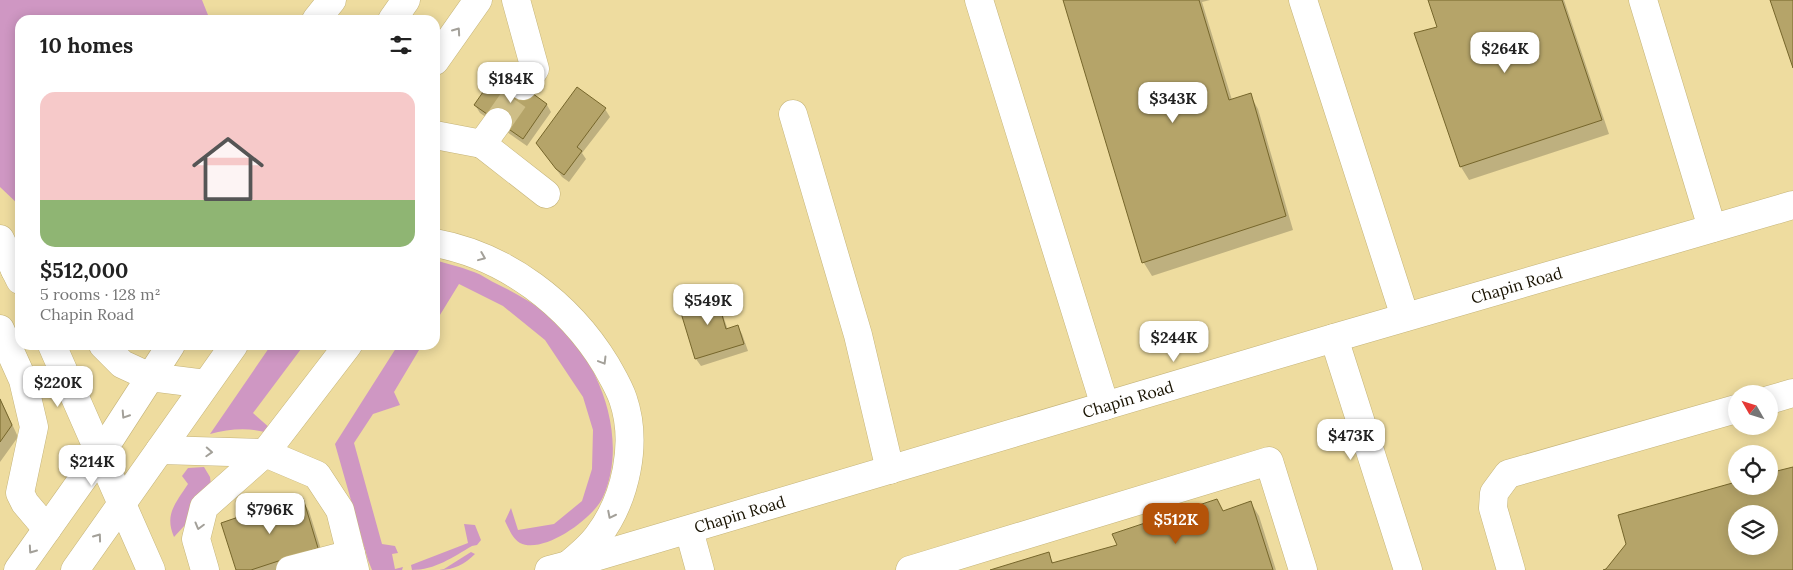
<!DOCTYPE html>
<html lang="en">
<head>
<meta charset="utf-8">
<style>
  :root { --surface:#fff; --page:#f6f6f6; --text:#222; --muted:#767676; --line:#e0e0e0; --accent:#b45309 }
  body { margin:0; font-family:Lora,serif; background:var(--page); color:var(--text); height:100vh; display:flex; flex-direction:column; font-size:19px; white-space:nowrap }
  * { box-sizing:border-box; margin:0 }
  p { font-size:16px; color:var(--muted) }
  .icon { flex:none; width:28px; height:28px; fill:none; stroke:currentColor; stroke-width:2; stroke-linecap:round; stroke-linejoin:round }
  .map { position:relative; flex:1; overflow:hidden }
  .details { position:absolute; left:15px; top:15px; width:425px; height:335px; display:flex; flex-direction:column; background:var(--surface); border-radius:15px; box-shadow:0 2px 12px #0003 }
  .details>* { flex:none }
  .needle { width:32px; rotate:309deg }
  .tools { position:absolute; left:1728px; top:385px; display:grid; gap:10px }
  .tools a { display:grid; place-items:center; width:50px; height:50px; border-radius:50%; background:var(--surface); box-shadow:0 2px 12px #0003; font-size:25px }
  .price { position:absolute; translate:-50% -42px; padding:0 11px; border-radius:10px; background:#fff; color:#222; font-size:16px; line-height:32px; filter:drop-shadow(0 1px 2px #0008) }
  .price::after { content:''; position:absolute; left:50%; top:30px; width:15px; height:11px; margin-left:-8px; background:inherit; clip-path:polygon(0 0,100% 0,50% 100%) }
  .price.on { background:var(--accent); color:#fff }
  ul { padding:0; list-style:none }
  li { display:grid; align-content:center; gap:10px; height:265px; padding:0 25px }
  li+li { border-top:1px solid var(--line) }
  li span { display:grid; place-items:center; height:155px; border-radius:15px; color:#555 }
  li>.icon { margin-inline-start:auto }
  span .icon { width:90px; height:90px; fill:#fffc; stroke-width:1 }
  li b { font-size:21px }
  h2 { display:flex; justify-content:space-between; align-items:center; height:60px; padding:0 25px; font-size:21px }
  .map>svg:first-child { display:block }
</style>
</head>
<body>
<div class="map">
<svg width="1793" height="570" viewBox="0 0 1793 570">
  <rect width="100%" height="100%" fill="#eedc9f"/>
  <path fill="#cf97c3" d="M0,0H202L210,20H20V206L0,187Z
    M435,260C447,264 459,266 471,271C479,273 487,279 495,283C514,292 533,303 550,316C598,356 630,437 603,497C594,518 543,555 520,543C512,538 509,529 505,521L511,508L518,530L554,524L582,501L592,469L593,430L583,397L545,340L503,306L459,284L435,323Z
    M271,345H304L253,413L271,429L268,433C249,427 229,429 210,434Z
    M398,345H422L394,392L400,405L373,414L354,443L382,544L395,546L398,553L392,554L395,569L403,567L402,570H372L368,560L335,444Z
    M204,467L210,477L211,485L187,516L186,524L174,537C164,514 176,503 188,484L182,476L188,468Z
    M464,524L475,525L481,540L477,545L472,546C453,557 435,570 412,570L411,565L468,543Z
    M471,552L475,554C465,564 454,570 439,570L444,569Z"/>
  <path fill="#0003" fill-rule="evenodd" d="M1065,0H1210L1202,2L1232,100L1250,95L1258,109L1293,230L1152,276L1144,263Z
    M1429,0H1564L1609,134L1469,180L1461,167L1415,34L1439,28Z
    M475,105H547L551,112L527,146L480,113Z
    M605,109L610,117L582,153L586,159L569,182L562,177L542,150Z
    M707,291L713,304L717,303L721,310L728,330L738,327L742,334L748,351L701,366L696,359L690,311Z
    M0,398L18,437L0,462Z
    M1793,468V570H1607L1628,544L1620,516L1736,484V486H1769V475ZM1736,514H1769V546H1736Z
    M302,500L309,511L324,559L299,570H237L273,509Z
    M1251,503L1259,516L1276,570H994L1048,554L1054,564L1119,546Z"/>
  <path fill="#b5a469" stroke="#76662b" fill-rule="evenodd" d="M1063,0H1199L1229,100L1251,93L1286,216L1142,263Z
    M1428,0H1562L1602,120L1460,167L1414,33L1437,27Z
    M1770,0H1793V68Z
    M499,69L547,104L523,139L474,105Z
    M577,87L606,108L577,147L582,151L564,175L556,169L536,143Z
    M707,289L711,303L718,301L726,329L738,325L744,344L695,359L681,313L688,310L684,297Z
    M0,399L12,425L0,442Z
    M1793,467V570H1603L1606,569L1626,544L1618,515L1736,482V486H1769V473ZM1736,514H1769V546H1736Z
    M303,498L318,548L251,570H236L221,523L259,510L257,506L270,502L273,508Z
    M1217,499L1223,511L1251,501L1273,570H990L1049,552L1052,563L1117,545L1112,534Z"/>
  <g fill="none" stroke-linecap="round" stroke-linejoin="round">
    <path stroke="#cebe87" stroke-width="28" stroke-dasharray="28 14" stroke-linecap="butt" d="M498,122L523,86"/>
    <g stroke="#c4b378" stroke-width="29">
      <g id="minor">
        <path d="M516,0L535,69L523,86"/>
        <path d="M979,0L1105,406"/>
        <path d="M1303,0L1405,317"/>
        <path d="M1643,0L1712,228"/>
        <path d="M316,20L332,0"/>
        <path d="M793,114L858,335L890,470"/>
        <path d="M435,135L482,144L498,122"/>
        <path d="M482,144L546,194"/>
        <path d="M0,329L23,380L34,427L20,493L25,503L47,529"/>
        <path d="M1334,338L1408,570"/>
        <path d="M1769,400L1793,393"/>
        <path d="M160,450L265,453L317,475L340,510L355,570"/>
        <path d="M689,530L700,570"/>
        <path id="s1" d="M568,565L1334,338L1793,205"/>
        <path d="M205,570L196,539L204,507L265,453L348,345"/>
        <path d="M290,570L351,554"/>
        <path d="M910,570L1269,461L1303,570"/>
        <path d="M1511,570L1493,508L1494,493L1508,474L1736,409"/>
      </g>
    </g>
    <g stroke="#c4b378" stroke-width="29">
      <path id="major" d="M0,239L20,280
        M52,345L151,570
        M549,570L568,565"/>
    </g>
    <g stroke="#c4b378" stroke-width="29">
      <path id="highway" d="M392,20L406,0
        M435,61L478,0
        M435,243C506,256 569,304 606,365C612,376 619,387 623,399C638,443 626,499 598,536C590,547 579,556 568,565
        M15,270L20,268
        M103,345L122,364L150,377L206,384
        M18,570L101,453L171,345
        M75,570L234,345"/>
    </g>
    <use href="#minor" stroke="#fff" stroke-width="28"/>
    <use href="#major" stroke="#fff" stroke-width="28"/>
    <use href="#highway" stroke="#fff" stroke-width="28"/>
  </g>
  <defs><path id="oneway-chevron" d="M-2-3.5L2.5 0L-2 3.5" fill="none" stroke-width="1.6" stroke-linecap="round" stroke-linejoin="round" transform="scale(1.25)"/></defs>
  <g stroke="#a3a099">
    <use href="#oneway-chevron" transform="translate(457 31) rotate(-55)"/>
    <use href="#oneway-chevron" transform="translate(482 257) rotate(22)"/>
    <use href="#oneway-chevron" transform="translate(603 361) rotate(59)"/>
    <use href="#oneway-chevron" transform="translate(125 415) rotate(123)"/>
    <use href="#oneway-chevron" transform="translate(209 452) rotate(3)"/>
    <use href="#oneway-chevron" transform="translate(611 515) rotate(117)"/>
    <use href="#oneway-chevron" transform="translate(199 526) rotate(105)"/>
    <use href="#oneway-chevron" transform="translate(98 537) rotate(-54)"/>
    <use href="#oneway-chevron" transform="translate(32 550) rotate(125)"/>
  </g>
  <g text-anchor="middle" stroke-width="4.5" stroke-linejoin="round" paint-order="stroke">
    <g font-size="16" fill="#181200" stroke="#eedc9f">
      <text dy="6" stroke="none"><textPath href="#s1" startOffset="989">Chapin Road</textPath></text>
      <text dy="6" stroke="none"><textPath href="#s1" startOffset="584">Chapin Road</textPath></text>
      <text dy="6" stroke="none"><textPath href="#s1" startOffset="179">Chapin Road</textPath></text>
    </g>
  </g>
</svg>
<div class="tools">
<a><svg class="needle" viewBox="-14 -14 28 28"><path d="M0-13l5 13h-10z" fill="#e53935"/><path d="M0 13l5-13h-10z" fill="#767676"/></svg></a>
<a><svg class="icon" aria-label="locate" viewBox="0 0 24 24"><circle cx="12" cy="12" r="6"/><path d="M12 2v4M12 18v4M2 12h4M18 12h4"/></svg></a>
<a><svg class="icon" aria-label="layers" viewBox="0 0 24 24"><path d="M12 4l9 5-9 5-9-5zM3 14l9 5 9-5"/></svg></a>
</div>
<b class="price" style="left:1505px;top:74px">$264K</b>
<b class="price" style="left:511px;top:104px">$184K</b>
<b class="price" style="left:1173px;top:124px">$343K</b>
<b class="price" style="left:708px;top:326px">$549K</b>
<b class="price" style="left:1174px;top:363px">$244K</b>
<b class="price" style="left:58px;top:408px">$220K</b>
<b class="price" style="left:1351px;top:461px">$473K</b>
<b class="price" style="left:92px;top:487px">$214K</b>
<b class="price" style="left:270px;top:535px">$796K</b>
<b class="price on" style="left:1176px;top:545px">$512K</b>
<section class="details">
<h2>10 homes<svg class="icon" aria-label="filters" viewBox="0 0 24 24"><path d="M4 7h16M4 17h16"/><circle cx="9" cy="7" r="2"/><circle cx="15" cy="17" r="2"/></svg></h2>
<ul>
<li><span style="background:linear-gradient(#f6c9c9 70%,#8fb573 0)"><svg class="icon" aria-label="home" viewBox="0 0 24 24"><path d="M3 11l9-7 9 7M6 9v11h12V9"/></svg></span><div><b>$512,000</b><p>5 rooms · 128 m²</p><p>Chapin Road</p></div></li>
</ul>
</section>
</div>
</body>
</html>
